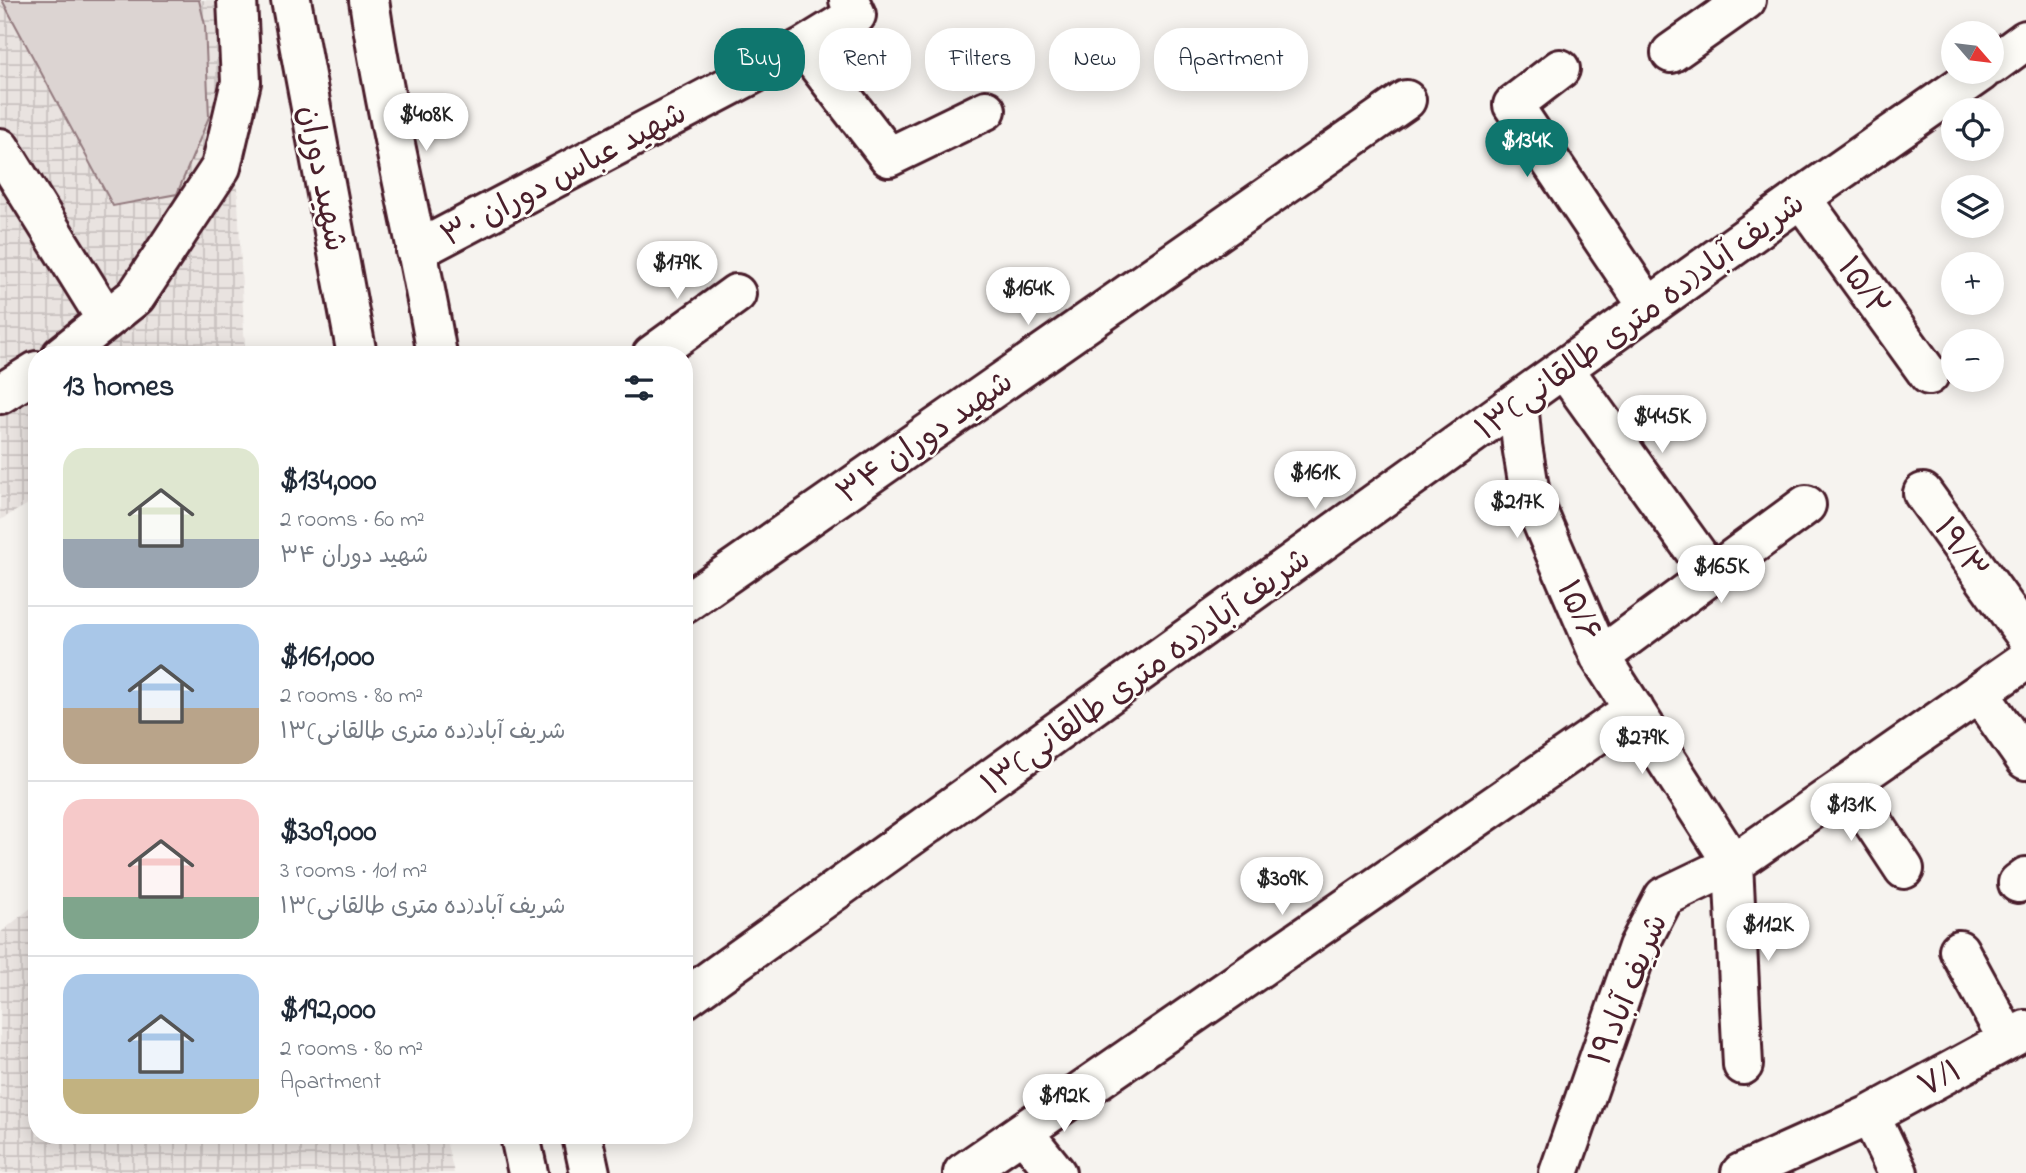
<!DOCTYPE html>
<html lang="en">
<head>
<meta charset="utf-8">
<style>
  :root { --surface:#fff; --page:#f2f2f3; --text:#1f2937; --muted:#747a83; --line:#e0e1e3; --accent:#0f766e }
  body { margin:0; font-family:"Indie Flower","Playpen Sans Arabic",sans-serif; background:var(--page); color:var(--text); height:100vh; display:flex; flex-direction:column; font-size:26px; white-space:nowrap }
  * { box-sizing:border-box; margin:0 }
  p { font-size:23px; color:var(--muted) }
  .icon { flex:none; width:38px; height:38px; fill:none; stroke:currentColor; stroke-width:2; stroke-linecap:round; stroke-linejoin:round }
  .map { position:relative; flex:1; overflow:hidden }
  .drawer { position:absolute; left:28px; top:346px; width:665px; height:798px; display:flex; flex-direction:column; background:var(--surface); border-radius:28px; box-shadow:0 4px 18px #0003 }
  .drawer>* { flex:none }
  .banner { position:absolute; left:714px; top:28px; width:665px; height:63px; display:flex; gap:14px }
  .needle { width:46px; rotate:118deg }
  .fabs { position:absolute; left:1941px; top:21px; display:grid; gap:14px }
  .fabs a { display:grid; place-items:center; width:63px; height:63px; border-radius:50%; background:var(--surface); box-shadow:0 4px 18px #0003; font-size:35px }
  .price { position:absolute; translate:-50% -60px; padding:0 16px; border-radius:24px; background:#fff; color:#222; font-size:23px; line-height:46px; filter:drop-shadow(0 2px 4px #0008) }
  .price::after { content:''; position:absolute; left:50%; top:42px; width:21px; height:16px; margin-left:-10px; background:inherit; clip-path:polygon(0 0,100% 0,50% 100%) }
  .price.selected { background:var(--accent); color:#fff }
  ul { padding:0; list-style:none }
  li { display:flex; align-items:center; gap:21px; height:175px; padding:0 35px }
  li+li { border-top:2px solid var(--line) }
  li span { display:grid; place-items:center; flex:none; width:196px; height:140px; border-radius:21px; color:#555 }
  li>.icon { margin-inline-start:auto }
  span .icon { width:84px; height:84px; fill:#fffc; stroke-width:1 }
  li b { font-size:30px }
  h2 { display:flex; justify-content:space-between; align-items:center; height:84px; padding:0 35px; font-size:30px }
  .chip { padding:0 24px; border-radius:28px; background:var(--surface); box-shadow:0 4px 18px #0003; font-size:24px; line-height:63px }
  .chip.selected { background:var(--accent); color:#fff }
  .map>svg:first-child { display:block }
</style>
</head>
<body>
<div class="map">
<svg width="2026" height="1173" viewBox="0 0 2026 1173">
  <defs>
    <pattern id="industrial-grid" width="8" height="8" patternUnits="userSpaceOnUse" patternTransform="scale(1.75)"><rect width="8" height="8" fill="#e9e3e0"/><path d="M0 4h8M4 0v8" fill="none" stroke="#c9c2c0"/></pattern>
  </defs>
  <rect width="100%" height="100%" fill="#f6f3ef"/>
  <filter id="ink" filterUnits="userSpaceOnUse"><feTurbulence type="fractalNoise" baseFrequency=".0143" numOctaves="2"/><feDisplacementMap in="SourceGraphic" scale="14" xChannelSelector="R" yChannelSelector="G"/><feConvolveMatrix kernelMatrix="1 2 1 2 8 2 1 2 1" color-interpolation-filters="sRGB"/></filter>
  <g filter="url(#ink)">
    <path fill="url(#industrial-grid)" d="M0,0H229L245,355H37V499L0,520Z
      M37,903V1136H445L454,1173H0V933Z"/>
    <path fill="#dcd4d2" stroke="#937a7e" stroke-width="2" d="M2,0H199L205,25L209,117L177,194L113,206Z"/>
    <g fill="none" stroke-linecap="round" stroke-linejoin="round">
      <g stroke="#4a1f2b" stroke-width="44">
        <path id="minor" d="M804,47L889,157L986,110
          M1671,53L1746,0
          M1992,65L2026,40
          M1560,69L1513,105L1649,308
          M0,148L106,319
          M1801,198L1929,375
          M416,251L804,47L856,15L849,0
          M62,355L136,296L221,167L241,82L237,0
          M652,355L736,294
          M1564,369L1712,575
          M0,394L37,371
          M1518,402L1522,445L1530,494L1600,657L1733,864L1743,1065
          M1923,493L2026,636
          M684,604L1406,100
          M1600,657L1806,505
          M1979,693L2026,760
          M1848,784L1904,869
          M2018,883L2026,877
          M1959,950L2008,1040
          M684,999L1801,198L1981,72
          M1870,1115L1898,1173
          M1024,1133L1056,1173
          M963,1173L1634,709
          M1559,1173L1638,947L1664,897L1733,864L2026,660
          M1741,1173L1870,1115L2026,1030"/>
      </g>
      <g stroke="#4a1f2b" stroke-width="44">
        <path id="major" d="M291,0L357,355
          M369,0C386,119 417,236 437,355
          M520,1136L528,1173
          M582,1136L590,1173"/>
      </g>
      <use href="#minor" stroke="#fdfcf7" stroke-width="38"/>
      <use href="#major" stroke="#fdfcf7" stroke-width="38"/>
    </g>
  </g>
  <g text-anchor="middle" stroke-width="5" stroke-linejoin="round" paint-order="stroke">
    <g font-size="32" fill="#4a1f2b" stroke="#fdfcf7">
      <text transform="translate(563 173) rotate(-28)" y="11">شهید عباس دوران ۳۰</text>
      <text transform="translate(324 178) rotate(79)" y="11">شهید دوران</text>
      <text transform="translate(1865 286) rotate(54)" y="11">۱۵/۲</text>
      <text transform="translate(1639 315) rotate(-36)" y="11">۱۳شریف آباد(ده متری طالقانی)</text>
      <text transform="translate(924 436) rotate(-35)" y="11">شهید دوران ۳۴</text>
      <text transform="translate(1962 548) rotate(54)" y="11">۱۹/۳</text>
      <text transform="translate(1580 610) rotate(66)" y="11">۱۵/۶</text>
      <text transform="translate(1145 670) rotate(-36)" y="11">۱۳شریف آباد(ده متری طالقانی)</text>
      <text transform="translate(1627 989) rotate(-68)" y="11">شریف آباد۱۹</text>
      <text transform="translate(1939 1077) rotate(-28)" y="11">۷/۱</text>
    </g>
  </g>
</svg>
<div class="fabs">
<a><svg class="needle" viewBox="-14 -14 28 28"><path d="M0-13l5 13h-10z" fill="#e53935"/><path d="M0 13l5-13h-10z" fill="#747a83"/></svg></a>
<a><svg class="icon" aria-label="locate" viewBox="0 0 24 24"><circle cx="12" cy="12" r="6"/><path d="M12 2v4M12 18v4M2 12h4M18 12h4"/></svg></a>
<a><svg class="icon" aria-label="layers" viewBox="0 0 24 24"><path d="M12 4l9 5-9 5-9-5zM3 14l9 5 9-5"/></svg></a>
<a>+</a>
<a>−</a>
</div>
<b class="price" style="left:426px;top:153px">$408K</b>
<b class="price selected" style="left:1527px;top:179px">$134K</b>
<b class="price" style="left:677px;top:301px">$179K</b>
<b class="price" style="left:1028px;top:327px">$164K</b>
<b class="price" style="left:1662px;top:455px">$445K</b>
<b class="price" style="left:1315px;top:511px">$161K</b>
<b class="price" style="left:1517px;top:540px">$217K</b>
<b class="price" style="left:1721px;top:605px">$165K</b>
<b class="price" style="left:1642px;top:776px">$279K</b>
<b class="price" style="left:1851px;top:843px">$131K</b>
<b class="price" style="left:1282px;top:917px">$309K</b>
<b class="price" style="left:1768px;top:963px">$112K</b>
<b class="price" style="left:1064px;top:1134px">$192K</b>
<div class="banner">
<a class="chip selected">Buy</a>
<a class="chip">Rent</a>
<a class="chip">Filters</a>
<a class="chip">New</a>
<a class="chip">Apartment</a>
</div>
<section class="drawer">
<h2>13 homes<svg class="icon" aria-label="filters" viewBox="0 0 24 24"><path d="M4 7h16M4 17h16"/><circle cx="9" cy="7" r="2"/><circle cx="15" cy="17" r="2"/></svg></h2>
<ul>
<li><span style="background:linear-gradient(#dfe7d0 65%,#9aa5b1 0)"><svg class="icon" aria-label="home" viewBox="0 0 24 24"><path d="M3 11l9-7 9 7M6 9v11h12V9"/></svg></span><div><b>$134,000</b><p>2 rooms · 60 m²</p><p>شهید دوران ۳۴</p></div></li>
<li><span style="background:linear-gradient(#a9c7e8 60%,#b9a48a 0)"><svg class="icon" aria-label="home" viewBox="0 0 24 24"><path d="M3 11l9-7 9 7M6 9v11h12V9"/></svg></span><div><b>$161,000</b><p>2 rooms · 80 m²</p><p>۱۳شریف آباد(ده متری طالقانی)</p></div></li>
<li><span style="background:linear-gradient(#f6c9c9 70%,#7fa58c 0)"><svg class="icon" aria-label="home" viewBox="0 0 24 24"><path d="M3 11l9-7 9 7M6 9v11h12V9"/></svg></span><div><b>$309,000</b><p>3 rooms · 101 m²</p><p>۱۳شریف آباد(ده متری طالقانی)</p></div></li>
<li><span style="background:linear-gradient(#a9c7e8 75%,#c2b280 0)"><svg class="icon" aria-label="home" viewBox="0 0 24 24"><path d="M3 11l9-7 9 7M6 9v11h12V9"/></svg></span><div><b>$192,000</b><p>2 rooms · 80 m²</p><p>Apartment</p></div></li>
</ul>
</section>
</div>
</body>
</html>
